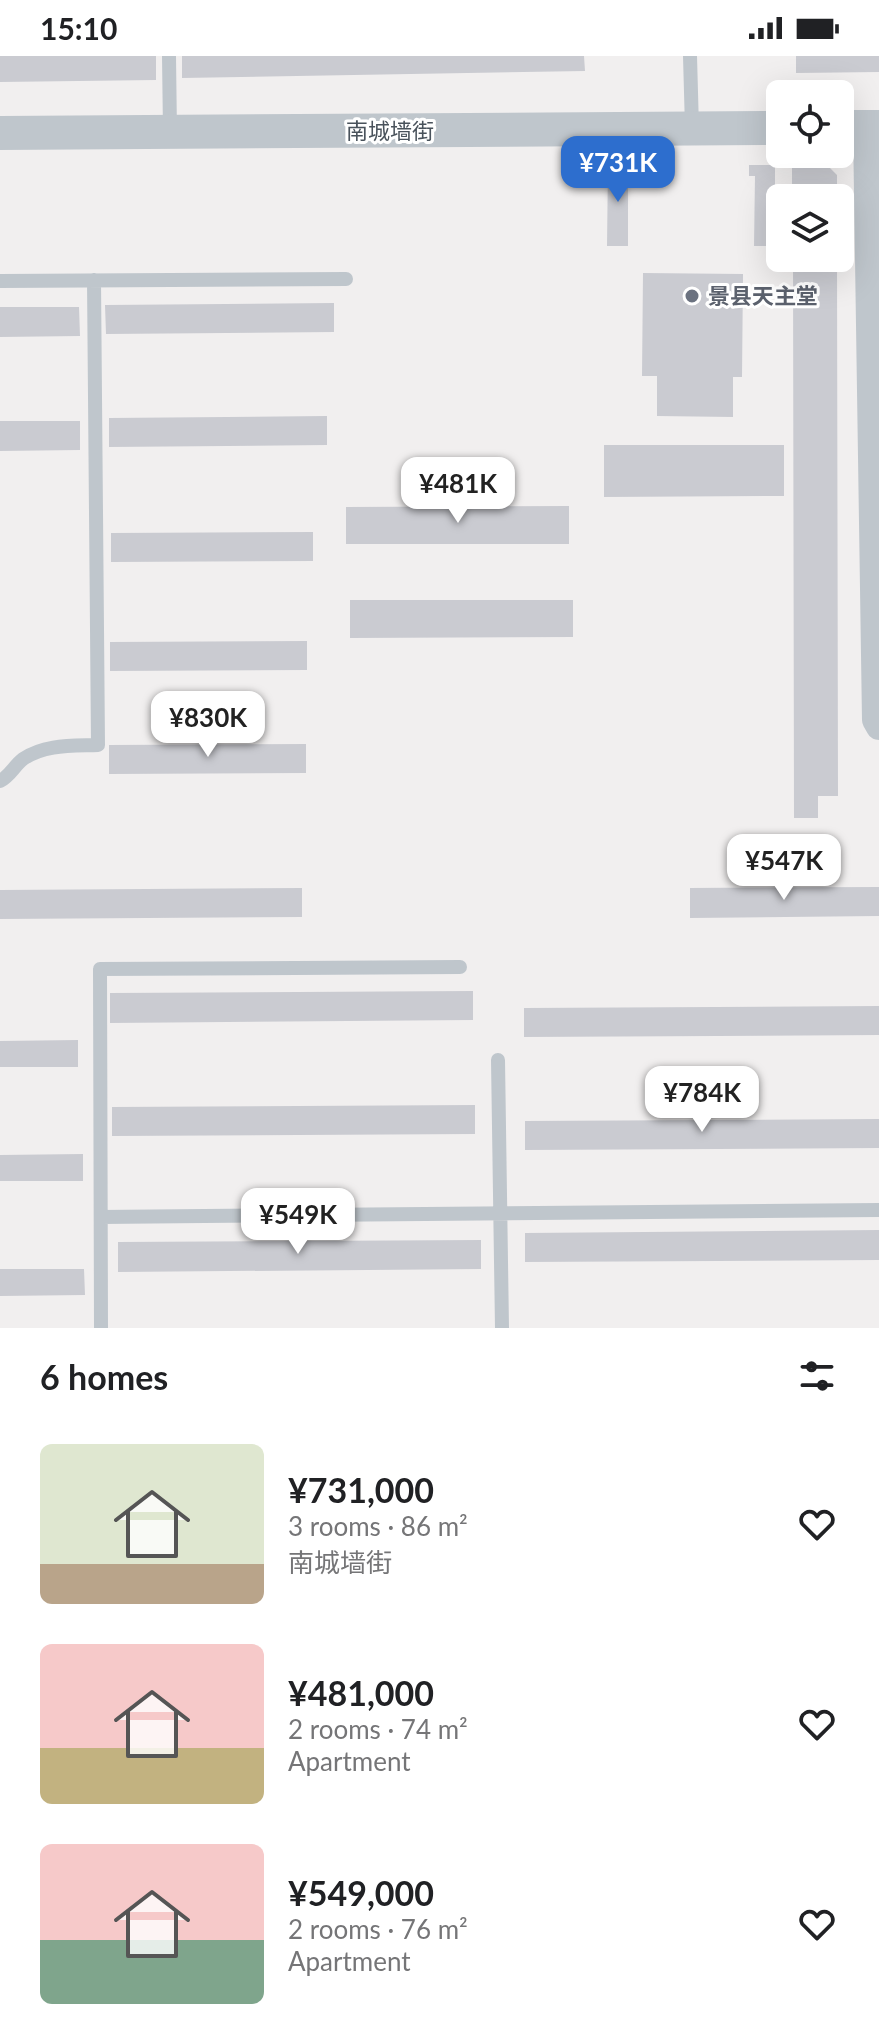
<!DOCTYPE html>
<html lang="en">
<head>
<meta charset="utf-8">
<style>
  :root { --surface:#fff; --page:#f2f2f2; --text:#202124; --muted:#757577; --accent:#2d6ece }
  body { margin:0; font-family:Lato,"Noto Sans SC",sans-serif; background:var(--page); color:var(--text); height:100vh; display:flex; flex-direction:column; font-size:30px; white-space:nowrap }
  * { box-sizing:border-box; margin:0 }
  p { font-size:26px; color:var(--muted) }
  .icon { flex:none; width:44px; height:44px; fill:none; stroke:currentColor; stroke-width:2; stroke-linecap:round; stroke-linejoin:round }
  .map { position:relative; height:1272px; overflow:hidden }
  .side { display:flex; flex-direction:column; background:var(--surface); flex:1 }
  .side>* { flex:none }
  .fabs { position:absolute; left:766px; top:24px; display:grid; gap:16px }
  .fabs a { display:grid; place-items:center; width:88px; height:88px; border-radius:12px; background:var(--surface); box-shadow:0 8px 32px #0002; font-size:40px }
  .price { position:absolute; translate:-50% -68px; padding:0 18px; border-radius:16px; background:#fff; color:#222; font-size:26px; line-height:52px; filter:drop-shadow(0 2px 4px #0008) }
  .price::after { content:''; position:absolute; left:50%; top:48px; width:24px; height:18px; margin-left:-12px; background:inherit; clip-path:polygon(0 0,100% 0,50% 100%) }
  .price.current { background:var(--accent); color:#fff }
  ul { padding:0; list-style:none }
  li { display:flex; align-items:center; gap:24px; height:200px; padding:0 40px }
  li span { display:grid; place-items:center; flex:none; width:224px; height:160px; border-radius:12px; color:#555 }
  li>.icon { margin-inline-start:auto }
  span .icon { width:96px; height:96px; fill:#fffc; stroke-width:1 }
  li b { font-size:34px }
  h2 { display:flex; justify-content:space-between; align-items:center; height:96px; padding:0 40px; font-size:34px }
  .status { display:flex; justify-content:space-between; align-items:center; height:56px; padding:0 40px; background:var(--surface); direction:ltr }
  .status svg { height:22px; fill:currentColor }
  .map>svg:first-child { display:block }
</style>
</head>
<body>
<div class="status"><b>15:10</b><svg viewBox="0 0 49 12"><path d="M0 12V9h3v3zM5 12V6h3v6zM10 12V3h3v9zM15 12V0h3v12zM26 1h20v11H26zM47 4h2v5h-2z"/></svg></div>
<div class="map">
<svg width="879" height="1272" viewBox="0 0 879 1272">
  <rect width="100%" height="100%" fill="#f1efef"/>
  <path fill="#cacbd1" d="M0,0H156V24L0,26Z
    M182,0H584L585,15L182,22Z
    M796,0H879V16L796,17Z
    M792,105H823L837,119V142H792Z
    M608,108H634V122H628V190H607Z
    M749,109H775V190H754L755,120H749Z
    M793,202H837L838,740H818V762H794Z
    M643,217L743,218L742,321H733V361L657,360V320H642Z
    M334,247V276L106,278L105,249Z
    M0,251H79L80,280L0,281Z
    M327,360V389L109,391V362Z
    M0,365H80V394L0,395Z
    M604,389H784V440L604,441Z
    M569,450V488H346V451Z
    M313,476V505L111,506V477Z
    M350,544H573V581L350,582Z
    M307,585V614L110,615V586Z
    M306,688V717L109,718V689Z
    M879,831V860L690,862V832Z
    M302,832V861L0,863V834Z
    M473,935V964L110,967V937Z
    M879,950V979L524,981V952Z
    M78,984V1011H0V985Z
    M475,1049V1078L112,1080V1051Z
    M879,1063V1092L525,1094V1065Z
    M83,1098V1125H0V1099Z
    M879,1174V1204L525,1206V1177Z
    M481,1184V1213L118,1216V1186Z
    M0,1213H84L85,1239L0,1240Z"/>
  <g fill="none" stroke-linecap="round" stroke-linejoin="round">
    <path stroke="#bfc6cc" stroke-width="14" d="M169,0L170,76
      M690,0L692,72
      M0,225L346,223
      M0,725C10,720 14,710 23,703C45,688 72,690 98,689L94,224
      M498,1004L502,1272
      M101,1161L879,1154
      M101,1272L100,913L460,911"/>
    <path stroke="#bfc6cc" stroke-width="26" d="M866,71L875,664L879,671"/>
    <path stroke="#bfc6cc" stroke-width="34" d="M840,71H879
      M0,77L780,72"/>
  </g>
  <circle fill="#6b7280" stroke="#fff" stroke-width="3" cx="692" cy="240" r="8"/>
  <g text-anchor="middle" stroke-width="6" stroke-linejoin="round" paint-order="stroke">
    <g font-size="22" fill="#49525b" stroke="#fff">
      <text x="390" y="83">南城墙街</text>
    </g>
    <g font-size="22" font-weight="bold" fill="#5b616d" stroke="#fff" text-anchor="start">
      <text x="708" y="248">景县天主堂</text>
    </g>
  </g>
</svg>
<div class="fabs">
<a><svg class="icon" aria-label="locate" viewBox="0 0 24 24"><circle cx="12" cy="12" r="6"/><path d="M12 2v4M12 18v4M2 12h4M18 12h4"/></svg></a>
<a><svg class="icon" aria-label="layers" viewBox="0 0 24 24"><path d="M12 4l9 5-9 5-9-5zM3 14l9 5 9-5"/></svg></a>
</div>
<b class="price current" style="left:618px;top:148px">¥731K</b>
<b class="price" style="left:458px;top:469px">¥481K</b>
<b class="price" style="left:208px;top:703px">¥830K</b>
<b class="price" style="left:784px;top:846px">¥547K</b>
<b class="price" style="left:702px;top:1078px">¥784K</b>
<b class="price" style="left:298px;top:1200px">¥549K</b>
</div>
<section class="side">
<h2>6 homes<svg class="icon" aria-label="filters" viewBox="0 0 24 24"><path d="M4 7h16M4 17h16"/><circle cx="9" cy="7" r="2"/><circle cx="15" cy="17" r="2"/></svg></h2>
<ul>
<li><span style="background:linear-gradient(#dfe7d0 75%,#b9a48a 0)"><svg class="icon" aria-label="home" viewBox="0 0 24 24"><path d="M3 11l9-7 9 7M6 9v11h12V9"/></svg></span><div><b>¥731,000</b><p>3 rooms · 86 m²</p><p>南城墙街</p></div><svg class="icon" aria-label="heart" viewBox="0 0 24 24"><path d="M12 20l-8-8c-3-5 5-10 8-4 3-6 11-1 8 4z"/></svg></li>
<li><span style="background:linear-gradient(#f6c9c9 65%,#c2b280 0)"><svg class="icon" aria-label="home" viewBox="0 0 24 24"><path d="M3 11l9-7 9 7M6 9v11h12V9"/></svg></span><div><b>¥481,000</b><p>2 rooms · 74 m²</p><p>Apartment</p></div><svg class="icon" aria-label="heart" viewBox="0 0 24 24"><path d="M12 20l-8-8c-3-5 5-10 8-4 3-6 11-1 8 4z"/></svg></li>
<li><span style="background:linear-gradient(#f6c9c9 60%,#7fa58c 0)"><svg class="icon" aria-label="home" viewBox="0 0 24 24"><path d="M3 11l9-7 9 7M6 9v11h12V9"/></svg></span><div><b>¥549,000</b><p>2 rooms · 76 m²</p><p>Apartment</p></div><svg class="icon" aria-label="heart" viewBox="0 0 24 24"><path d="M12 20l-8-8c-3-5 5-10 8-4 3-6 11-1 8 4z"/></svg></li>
</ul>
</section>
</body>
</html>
